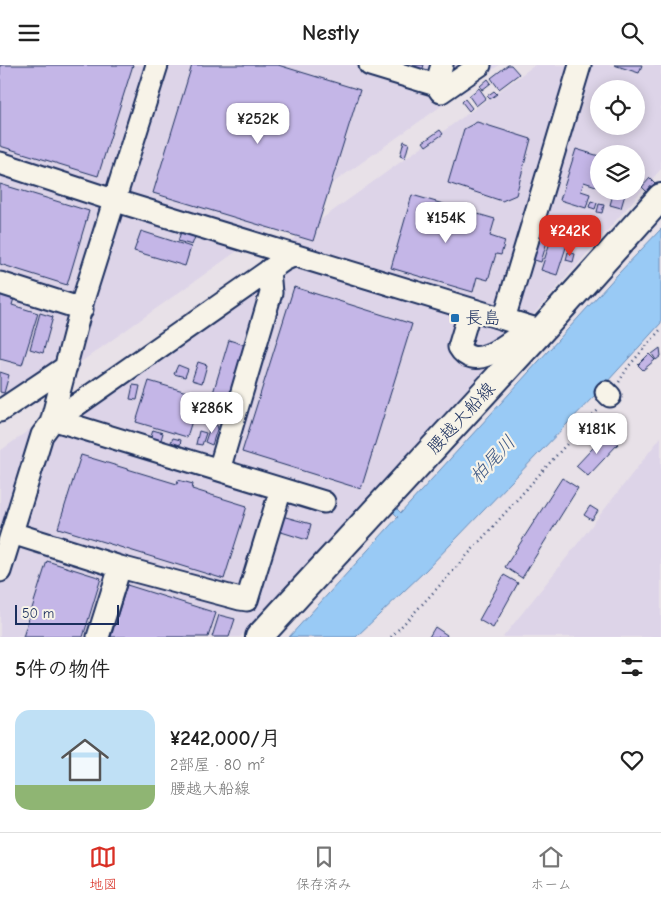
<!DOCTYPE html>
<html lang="ja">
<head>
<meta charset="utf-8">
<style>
  :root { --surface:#fff; --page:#f6f6f6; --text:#222; --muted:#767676; --line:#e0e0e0; --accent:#d93025 }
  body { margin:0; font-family:"Comic Neue","Klee One",sans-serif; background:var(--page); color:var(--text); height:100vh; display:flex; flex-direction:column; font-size:19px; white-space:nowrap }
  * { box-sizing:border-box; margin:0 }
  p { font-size:16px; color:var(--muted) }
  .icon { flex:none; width:28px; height:28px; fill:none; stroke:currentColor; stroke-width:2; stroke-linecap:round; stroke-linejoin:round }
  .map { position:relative; height:572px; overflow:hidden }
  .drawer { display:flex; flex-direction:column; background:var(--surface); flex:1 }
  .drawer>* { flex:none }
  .controls { position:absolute; left:590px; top:15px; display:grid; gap:10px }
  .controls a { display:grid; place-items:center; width:55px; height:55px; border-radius:50%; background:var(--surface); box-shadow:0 2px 12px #0003; font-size:25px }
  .scale { position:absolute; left:15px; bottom:12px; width:104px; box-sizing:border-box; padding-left:5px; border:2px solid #1b2f5e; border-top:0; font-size:14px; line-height:18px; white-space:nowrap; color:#1b2f5e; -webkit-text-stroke:4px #f7f3e8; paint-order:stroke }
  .price { position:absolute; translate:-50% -42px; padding:0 11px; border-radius:10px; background:#fff; color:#222; font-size:16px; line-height:32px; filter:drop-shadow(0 1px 2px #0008) }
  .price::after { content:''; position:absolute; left:50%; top:30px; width:15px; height:11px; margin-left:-8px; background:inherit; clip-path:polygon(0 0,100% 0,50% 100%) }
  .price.active { background:var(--accent); color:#fff }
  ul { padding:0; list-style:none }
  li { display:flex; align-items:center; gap:15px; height:125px; padding:0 15px }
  li span { display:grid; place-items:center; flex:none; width:140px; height:100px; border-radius:15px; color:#555 }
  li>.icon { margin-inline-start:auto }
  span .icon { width:60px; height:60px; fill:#fffc; stroke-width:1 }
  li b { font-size:21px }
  h2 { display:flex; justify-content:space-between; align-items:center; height:60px; padding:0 15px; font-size:21px }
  header { display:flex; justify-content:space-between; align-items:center; height:65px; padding:0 15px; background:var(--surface); font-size:22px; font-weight:600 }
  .dock { display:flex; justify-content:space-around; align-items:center; height:70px; border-top:1px solid var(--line); background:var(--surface); font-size:14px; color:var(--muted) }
  .dock a { display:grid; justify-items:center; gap:2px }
  .dock .active { color:var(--accent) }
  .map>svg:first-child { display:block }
</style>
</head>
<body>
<header><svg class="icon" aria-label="menu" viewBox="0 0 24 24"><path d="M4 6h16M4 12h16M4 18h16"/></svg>Nestly<svg class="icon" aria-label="search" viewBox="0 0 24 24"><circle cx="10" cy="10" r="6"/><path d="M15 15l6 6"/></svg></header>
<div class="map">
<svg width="661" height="572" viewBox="0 0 661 572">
  <rect width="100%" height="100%" fill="#e8e1e8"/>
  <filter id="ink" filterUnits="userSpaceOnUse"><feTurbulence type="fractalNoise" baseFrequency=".02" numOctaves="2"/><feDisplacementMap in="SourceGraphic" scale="10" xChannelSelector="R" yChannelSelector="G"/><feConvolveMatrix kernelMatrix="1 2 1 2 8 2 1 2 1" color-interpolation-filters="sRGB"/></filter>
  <g filter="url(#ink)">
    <path fill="#ddd4e8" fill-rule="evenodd" d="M0,0H499L19,341L0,335Z
      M535,0H661V104L462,331L240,572H0V386ZM599,24H636V61H599ZM599,89H636V126H599Z
      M661,372V572H503L564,496Z"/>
    <path fill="#99caf5" stroke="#678cb9" d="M661,164V258L596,329L425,506L356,572H289L398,452L392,446L395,442L401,448L618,209Z"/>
    <path fill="#c4b6e7" stroke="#1b2f5e" d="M0,0H133L98,111L0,81Z
      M192,0H278L360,25L313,176L153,128Z
      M404,0H424L422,6Z
      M508,0H511L519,9L499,24L491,13Z
      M614,0H642L639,8Z
      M488,14L491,18L482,25L480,21Z
      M479,23L486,33L476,41L469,31Z
      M494,26L497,29L490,34L487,31Z
      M465,34L472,43L469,46L462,37Z
      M477,57L531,74L516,130L502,136L448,118L464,64Z
      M440,65L443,69L426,81L423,77Z
      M404,76L409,78L405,93L400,91Z
      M576,84L599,91V122L584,117L581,126L590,129L586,143L560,135Z
      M650,113L655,118L647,127L642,122Z
      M0,119L89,146L67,220L0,199Z
      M614,126H626L621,143L610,140Z
      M412,130L495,154L490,171L505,176L501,190L496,189L488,215L477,212L473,227L391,203Z
      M591,136L597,138L595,144L589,142Z
      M599,139L604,140L602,148L597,147Z
      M554,165L570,170L557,210L541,205Z
      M141,166L191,182L185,201L134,186Z
      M536,166L549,170L541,197L528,193Z
      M181,167L195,172L192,180L178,176Z
      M568,187L575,189L573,197L566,195Z
      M294,222L412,259L361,424L242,387Z
      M0,229L14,233L12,240L38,248L22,300L0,294Z
      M40,248L53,252L43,288L30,284Z
      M229,275L245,280L223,356L206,351Z
      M660,283L661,291L656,295L652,289Z
      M649,289L655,295L643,305L638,300Z
      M198,297L207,300L202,318L192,315Z
      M178,300L188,304L185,312L174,309Z
      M0,307L9,310L4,328L0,327Z
      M149,316L204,332L199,347L195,346L187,372L136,357Z
      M133,320L140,321L137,335L130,334Z
      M211,359L218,361L212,380L205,377Z
      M153,365L163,368L160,378L150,375Z
      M199,366L206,368L202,380L196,379Z
      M607,368L618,379L588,411L576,401Z
      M173,373L181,375L180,380L171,377Z
      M81,390L177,419L178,415L193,419L192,424L247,441L224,514L58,463Z
      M562,413L578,423L522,513L505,502Z
      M590,441L598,446L592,455L584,450Z
      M282,451L311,459L307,475L278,466Z
      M47,496L101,513L83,572H23Z
      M504,510L518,518L493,563L479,555Z
      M127,520L216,548L208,572H111Z
      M219,550L235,554L229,572H212Z
      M435,562L447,570L446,572H429Z"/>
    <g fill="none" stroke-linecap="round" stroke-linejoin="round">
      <g stroke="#1b2f5e" stroke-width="25">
        <path id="minor" d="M370,0L436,20L441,27L480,0
          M436,20L442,0
          M0,98L113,135L530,262L540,267
          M0,218L82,244
          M470,245L459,282C475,310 513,274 530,262
          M504,254L580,0
          M606,327L610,331
          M0,346L66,302
          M55,355L324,437
          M51,358L83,235L157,0
          M219,405L271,228L269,205
          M12,468L120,502L240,534L247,535L281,424
          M0,506L42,370L51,358L284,195L295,190
          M98,572L120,502"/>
      </g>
      <g stroke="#1b2f5e" stroke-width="30">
        <path id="major" d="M259,572L540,267L661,132"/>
      </g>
      <path stroke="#1b2f5e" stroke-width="2.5" stroke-dasharray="1 4" stroke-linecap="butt" d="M619,317L628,302L661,264
        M391,572C463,498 529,419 599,344"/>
      <use href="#minor" stroke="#f7f3e8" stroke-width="21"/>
      <use href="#major" stroke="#f7f3e8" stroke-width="26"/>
    </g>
  </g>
  <rect fill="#1f6fb2" stroke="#f7f3e8" stroke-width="2" x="450" y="248" width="10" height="10" rx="2.5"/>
  <g text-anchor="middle" stroke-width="4.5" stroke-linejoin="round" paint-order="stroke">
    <g font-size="18" fill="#1b2f5e" stroke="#f7f3e8" text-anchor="start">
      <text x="465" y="259">長島</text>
    </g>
    <g font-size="18" fill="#1b2f5e" stroke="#f7f3e8">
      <text transform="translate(461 353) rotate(-47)" y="6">腰越大船線</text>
    </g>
    <g font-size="19" font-style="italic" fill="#3a5684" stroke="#f7f3e8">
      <text transform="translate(492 394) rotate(-47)" y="7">柏尾川</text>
    </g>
  </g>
</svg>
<div class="controls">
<a><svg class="icon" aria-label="locate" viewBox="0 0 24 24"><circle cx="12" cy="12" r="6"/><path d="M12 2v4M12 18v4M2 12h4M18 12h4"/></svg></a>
<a><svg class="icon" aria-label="layers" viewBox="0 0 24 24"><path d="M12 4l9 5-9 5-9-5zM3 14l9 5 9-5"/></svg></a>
</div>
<div class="scale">50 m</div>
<b class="price" style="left:258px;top:80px">¥252K</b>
<b class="price" style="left:446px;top:179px">¥154K</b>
<b class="price active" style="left:570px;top:192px">¥242K</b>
<b class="price" style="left:212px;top:369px">¥286K</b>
<b class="price" style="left:597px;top:390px">¥181K</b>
</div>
<section class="drawer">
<h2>5件の物件<svg class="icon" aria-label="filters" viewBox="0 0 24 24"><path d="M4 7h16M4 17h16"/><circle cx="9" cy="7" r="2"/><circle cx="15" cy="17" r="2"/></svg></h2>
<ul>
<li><span style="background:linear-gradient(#bfe0f5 75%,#8fb573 0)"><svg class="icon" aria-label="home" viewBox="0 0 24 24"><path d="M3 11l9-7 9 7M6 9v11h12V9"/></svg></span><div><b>¥242,000/月</b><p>2部屋 · 80 m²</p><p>腰越大船線</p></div><svg class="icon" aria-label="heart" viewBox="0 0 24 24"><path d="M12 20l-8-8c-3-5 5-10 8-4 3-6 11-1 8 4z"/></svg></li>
</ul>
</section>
<nav class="dock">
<a class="active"><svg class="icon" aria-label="map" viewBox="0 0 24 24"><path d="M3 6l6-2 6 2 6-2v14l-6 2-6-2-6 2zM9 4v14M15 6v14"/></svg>地図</a>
<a><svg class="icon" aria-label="saved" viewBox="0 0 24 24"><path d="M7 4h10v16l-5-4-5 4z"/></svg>保存済み</a>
<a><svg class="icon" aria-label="home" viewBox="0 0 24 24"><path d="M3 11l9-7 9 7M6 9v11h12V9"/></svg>ホーム</a>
</nav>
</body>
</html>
